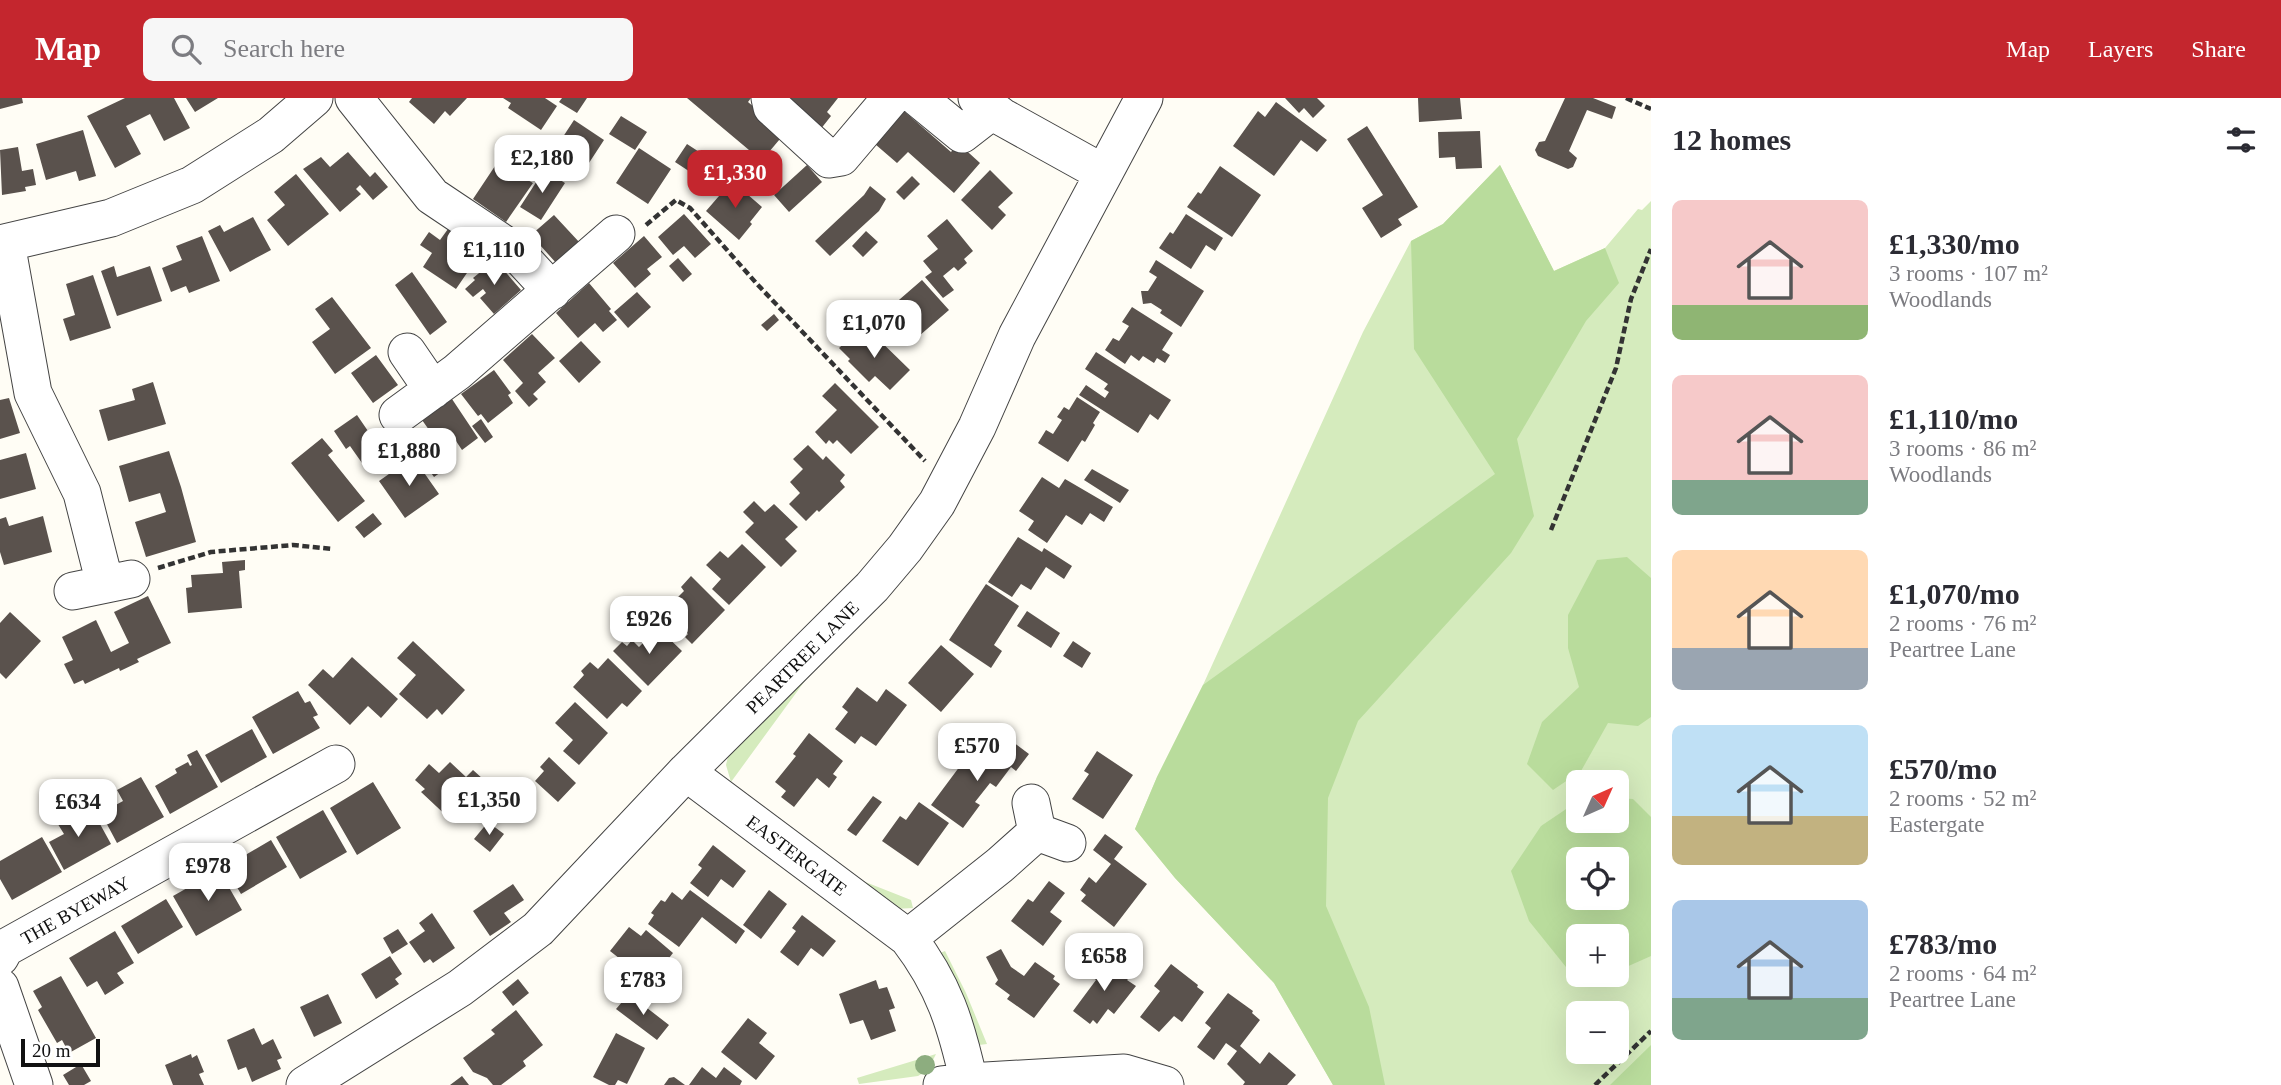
<!DOCTYPE html>
<html lang="en">
<head>
<meta charset="utf-8">
<style>
  :root { --surface:#fff; --page:#f7f7f7; --text:#2b2b33; --muted:#7c7c81; --accent:#c4262e }
  body { margin:0; font-family:Georgia,serif; background:var(--page); color:var(--text); height:100vh; display:flex; flex-direction:column; font-size:26px; white-space:nowrap }
  * { box-sizing:border-box; margin:0 }
  p { font-size:23px; color:var(--muted) }
  .icon { flex:none; width:38px; height:38px; fill:none; stroke:currentColor; stroke-width:2; stroke-linecap:round; stroke-linejoin:round }
  .map { position:relative; flex:1; overflow:hidden }
  .details { display:flex; flex-direction:column; background:var(--surface); width:630px }
  .details>* { flex:none }
  .needle { width:46px; rotate:45deg }
  .buttons { position:absolute; left:1566px; top:672px; display:grid; gap:14px }
  .buttons a { display:grid; place-items:center; width:63px; height:63px; border-radius:10px; background:var(--surface); box-shadow:0 7px 28px #0002; font-size:35px }
  .scale { position:absolute; left:21px; bottom:18px; width:79px; box-sizing:border-box; padding-left:7px; border:4px solid #111; border-top:0; font-size:19px; line-height:24px; white-space:nowrap; color:#111; -webkit-text-stroke:5px #fff; paint-order:stroke }
  .price { position:absolute; translate:-50% -60px; padding:0 16px; border-radius:14px; background:#fff; color:#222; font-size:23px; line-height:46px; filter:drop-shadow(0 2px 4px #0008) }
  .price::after { content:''; position:absolute; left:50%; top:42px; width:21px; height:16px; margin-left:-10px; background:inherit; clip-path:polygon(0 0,100% 0,50% 100%) }
  .price.selected { background:var(--accent); color:#fff }
  ul { padding:0; list-style:none }
  li { display:flex; align-items:center; gap:21px; height:175px; padding:0 21px }
  li span { display:grid; place-items:center; flex:none; width:196px; height:140px; border-radius:10px; color:#555 }
  li>.icon { margin-inline-start:auto }
  span .icon { width:84px; height:84px; fill:#fffc; stroke-width:1 }
  li b { font-size:30px }
  h2 { display:flex; justify-content:space-between; align-items:center; height:84px; padding:0 21px; font-size:30px }
  header { display:flex; align-items:center; gap:42px; box-sizing:border-box; height:98px; padding:0 35px; background:var(--accent); color:#fff }
  header strong { font-size:33px }
  nav { display:flex; gap:38px; margin-inline-start:auto; font-size:24px }
  .search { width:490px; height:63px; background:var(--page); display:flex; align-items:center; gap:18px; box-sizing:border-box; padding:0 24px; border-radius:10px; color:var(--muted); font-size:26px }
  main { display:flex; flex:1; min-height:0 }
  .map>svg:first-child { display:block }
</style>
</head>
<body>
<header>
<strong>Map</strong>
<div class="search"><svg class="icon" aria-label="search" viewBox="0 0 24 24"><circle cx="10" cy="10" r="6"/><path d="M15 15l6 6"/></svg>Search here</div>
<nav><a>Map</a><a>Layers</a><a>Share</a></nav>
</header>
<main>
<div class="map">
<svg width="1651" height="987" viewBox="0 0 1651 987">
  <rect width="100%" height="100%" fill="#fffdf5"/>
  <path fill="#d5ebbd" fill-rule="evenodd" d="M1500,67L1554,173L1605,150L1638,111L1642,112L1651,103V987H1333L1274,885L1175,780L1135,731L1157,679L1203,587L1363,234L1411,143L1443,126ZM1578,684H1617V723H1578ZM1578,761H1617V800H1578ZM1578,838H1617V877H1578ZM1578,915H1617V954H1578Z
    M818,565L731,684L726,667L731,646Z
    M840,774L911,802L913,810L894,811Z
    M945,853L966,895L987,946L979,947L972,924L940,855Z
    M936,956L928,972L918,978L859,986L857,980Z"/>
  <path fill="#b9dc9c" fill-rule="evenodd" d="M1500,67L1554,173L1605,150L1619,185L1586,223L1517,341L1534,418L1511,455L1358,623L1328,700L1326,808L1369,909L1385,987H1333L1274,885L1175,780L1135,731L1157,679L1203,587L1495,376L1414,251L1411,143L1443,126Z
    M1627,459L1651,480V619L1638,628L1608,625L1581,673L1553,692L1527,666L1542,624L1579,589L1568,550V517L1597,462Z
    M1617,700L1633,701L1651,719V858L1624,870L1617,871V838H1578V873L1570,874L1529,823L1511,773L1541,728L1578,703V723H1617ZM1617,761V800H1578V761Z
    M1651,947V987H1610Z"/>
  <path fill="#5a524d" d="M0,0H22L23,5L0,11Z
    M125,0H174L190,30L164,43L150,16L126,28L141,56L115,70L87,18Z
    M186,0H218L195,14Z
    M412,0H467L450,18L445,13L434,26L409,4Z
    M503,0H545L557,8L541,32L508,10L511,5Z
    M562,0H587L577,15L559,4Z
    M687,0H751L748,4L785,35L753,73L741,62L749,52Z
    M782,0H838L827,14L831,18L820,32Z
    M1285,0H1317L1325,8L1313,20L1304,10L1299,15Z
    M1418,0H1460L1462,21L1419,24Z
    M1565,0H1593L1616,9L1612,21L1587,12L1569,53L1577,60L1573,69L1568,71L1538,58L1535,52L1539,44L1545,43Z
    M1276,4L1327,42L1317,54L1301,42L1274,78L1233,48L1258,13L1265,19Z
    M897,7L951,54L958,45L980,65L954,95L908,54L897,65L868,40Z
    M621,18L647,34L635,52L609,36Z
    M574,22L604,42L587,68L557,48Z
    M1367,28L1418,109L1398,121L1402,127L1381,140L1362,110L1383,97L1347,41Z
    M83,32L96,78L79,83L76,73L46,82L36,46Z
    M1480,33L1482,70L1456,71L1455,59L1439,60L1438,34Z
    M687,46L713,63L701,81L675,64Z
    M18,49L22,73L33,71L36,87L25,89L26,93L2,97L0,52Z
    M639,50L671,71L648,106L616,85Z
    M348,54L370,79L375,74L388,89L373,102L360,87L356,91L361,96L340,114L303,71L321,59L330,69Z
    M497,65L533,85L506,124L473,101Z
    M807,67L822,84L789,114L774,97Z
    M1220,68L1261,97L1232,139L1187,109L1198,94L1201,96Z
    M544,72L565,85L541,122L520,109Z
    M990,72L1013,95L998,109L1006,117L992,132L961,102Z
    M296,76L329,116L288,148L267,122L285,107L274,94Z
    M912,78L920,86L904,102L896,94Z
    M732,83L762,109L750,124L752,126L739,142L706,113Z
    M870,88L886,101L879,113L830,158L815,143L864,97Z
    M684,116L711,146L695,160L684,148L673,157L658,139Z
    M1186,116L1223,140L1215,153L1206,147L1191,171L1159,150L1170,134L1173,136Z
    M554,117L580,145L557,166L531,137Z
    M253,119L271,152L230,174L208,133L220,127L224,134Z
    M947,121L973,153L964,161L967,165L958,173L954,169L943,178L954,192L943,200L925,179L932,174L923,163L938,151L927,138Z
    M448,131L482,153L456,191L423,169L432,155L420,147L429,134L440,142Z
    M866,133L878,144L863,159L852,148Z
    M202,138L220,183L189,195L186,188L171,194L162,170L182,162L176,148Z
    M644,138L662,159L647,171L651,176L635,190L613,165Z
    M678,160L692,176L683,184L669,168Z
    M495,162L521,192L494,216L480,200L486,195L483,191L473,199L465,191L475,182L473,180Z
    M1156,162L1204,193L1181,229L1160,215L1162,212L1151,205L1143,206L1141,193H1148L1157,179L1149,174Z
    M114,168L117,179L150,168L162,203L117,218L101,173Z
    M412,174L447,224L430,237L395,187Z
    M93,177L111,230L70,243L63,221L75,217L66,186Z
    M922,182L949,212L919,238L892,208Z
    M589,185L611,211L609,213L617,222L603,234L595,225L578,240L556,215Z
    M637,194L651,209L628,230L614,214Z
    M332,199L371,250L335,276L312,244L330,231L315,211Z
    M1132,209L1173,235L1162,252L1170,257L1165,265L1157,260L1154,265L1143,258L1139,263L1131,257L1125,266L1105,252L1113,240L1119,243L1129,228L1122,224Z
    M774,216L779,222L767,233L761,227Z
    M870,233L910,272L890,292L875,278L869,284L848,263L850,261L839,250L853,237L859,243Z
    M532,236L555,260L538,275L546,284L533,296L538,301L529,309L515,293L523,285L503,262Z
    M581,243L601,264L579,285L559,263Z
    M1096,254L1171,302L1158,322L1150,316L1138,335L1079,297L1086,287L1105,300L1109,294L1104,291L1108,286L1085,271Z
    M376,257L398,287L373,305L351,275Z
    M494,272L511,295L508,297L513,305L488,325L481,316L478,318L461,296Z
    M153,284L166,326L108,343L99,312L135,302L132,291Z
    M835,285L879,329L851,356L837,342L833,346L829,342L826,346L815,334L837,312L822,298Z
    M1077,299L1100,314L1093,325L1095,327L1085,344L1082,342L1068,364L1038,345L1046,332L1053,336L1062,322L1057,319L1064,309L1069,312Z
    M9,300L20,335L0,341V302Z
    M452,301L478,340L462,352L452,337L439,346L422,322Z
    M357,317L381,352L362,365L350,348L346,351L334,333Z
    M481,321L493,339L485,345L472,328Z
    M322,340L333,353L328,357L365,403L338,424L291,365Z
    M808,347L823,362L826,358L845,377L840,383L845,389L819,414L817,412L806,423L789,406L800,395L790,384L803,371L793,361Z
    M439,350L451,367L434,379L422,362Z
    M169,353L181,389L196,444L146,459L135,424L166,414L160,395L129,404L119,368Z
    M26,355L36,391L0,401V362Z
    M413,359L439,396L405,420L379,383Z
    M1092,371L1129,392L1120,405L1084,382Z
    M1042,379L1059,390L1065,381L1113,409L1104,424L1090,415L1082,427L1066,417L1047,445L1028,432L1034,423L1019,413Z
    M754,403L765,414L774,406L798,429L785,441L797,453L781,469L745,434L754,425L743,414Z
    M373,415L382,426L364,440L355,429Z
    M43,418L52,454L4,467L0,454V421L6,419L9,428Z
    M1018,439L1042,454L1044,450L1072,468L1064,481L1046,469L1031,492L1021,486L1012,499L988,484Z
    M742,446L766,469L729,507L712,491L721,481L706,467L720,453L728,460Z
    M245,462V472L239,473L242,510L188,515L186,490L192,489L191,477L223,475L222,464Z
    M691,478L725,512L692,546L685,539L688,536L664,513L684,493L681,489Z
    M986,486L1019,508L994,547L1002,553L991,570L949,542Z
    M148,498L171,545L137,561L139,564L120,573L119,570L85,586L83,582L74,586L64,566L73,562L62,539L96,522L111,554L129,545L114,514Z
    M1027,513L1060,535L1051,550L1017,528Z
    M10,514L41,543L6,581L0,575V525Z
    M658,530L682,553L648,588L613,553L622,544L627,548L632,542L639,549Z
    M413,543L465,592L442,617L437,611L427,621L399,596L416,577L397,560Z
    M1073,543L1091,555L1082,570L1063,558Z
    M941,547L974,576L941,614L908,585Z
    M352,559L398,601L381,620L368,608L350,627L308,587L323,571L333,580Z
    M608,560L642,593L627,609L622,605L607,621L573,589L584,577L581,573L590,564L598,571Z
    M857,589L877,604L886,591L907,607L876,648L861,638L855,646L835,631L848,614L842,609Z
    M298,593L305,605L310,603L318,617L313,619L320,630L273,656L252,619Z
    M575,604L608,635L579,667L563,653L573,642L555,625Z
    M252,631L267,659L221,685L205,657Z
    M809,635L843,663L833,676L837,679L829,690L817,680L794,709L781,699L786,693L775,684L796,658L793,656Z
    M1009,641L1029,656L1016,673L1011,669L996,689L990,685L975,704L980,707L963,730L931,707L963,664L974,672L989,652L996,658Z
    M197,652L218,689L170,716L155,688L177,675L175,671L188,664L190,668L192,667L187,657Z
    M1097,653L1133,677L1103,721L1072,701L1089,676L1084,673Z
    M549,659L576,685L558,704L535,683L544,673L540,669Z
    M450,664L466,679L473,672L493,690L466,719L461,714L452,723L421,694L425,691L415,682L429,666L439,675Z
    M141,679L164,719L117,745L101,715L123,703L117,692Z
    M373,684L401,730L357,757L330,710Z
    M873,698L882,704L856,738L847,732Z
    M919,704L949,725L918,768L882,743L900,718L906,722Z
    M77,711L84,723L95,717L111,746L64,772L49,744L64,736L56,723Z
    M323,712L347,754L300,781L276,739Z
    M488,724L504,736L490,754L474,741Z
    M1105,736L1123,749L1114,761L1147,786L1114,829L1081,803L1086,797L1080,792L1089,779L1096,785L1111,766L1093,752Z
    M42,739L62,774L12,802L0,781V763Z
    M271,742L287,769L241,796L225,769Z
    M713,747L746,773L733,790L721,781L708,799L690,785L702,770L698,767Z
    M219,772L242,812L196,838L173,798Z
    M1049,783L1065,795L1050,814L1062,823L1043,848L1011,823L1028,801L1033,804Z
    M513,786L524,802L504,815L511,824L490,838L473,813Z
    M690,792L745,833L736,846L702,819L679,849L648,826L654,817L651,815L661,802L665,804L672,794L682,802Z
    M769,792L787,806L761,841L743,827Z
    M166,801L183,829L138,856L121,828Z
    M432,815L455,850L433,865L430,861L424,865L409,844L425,833L419,825Z
    M802,817L836,843L823,859L811,850L798,868L780,854L796,833L792,830Z
    M629,829L641,838L646,832L673,855L669,860L673,863L642,902L623,887L634,872L610,853Z
    M398,831L408,846L392,856L383,840Z
    M115,833L134,865L117,875L124,885L105,897L97,883L87,889L69,860Z
    M1001,851L1011,869L1024,878L1035,864L1055,878L1053,881L1060,886L1034,920L1007,901L1010,897L995,886L998,882L986,859Z
    M390,858L402,876L395,881L399,886L376,901L361,876Z
    M1102,860L1129,880L1127,882L1136,888L1114,916L1108,911L1097,926L1093,922L1090,926L1073,913L1096,882L1089,876Z
    M1171,866L1198,887L1197,889L1204,894L1182,924L1174,918L1159,934L1140,919L1160,893L1154,888Z
    M61,878L96,940L69,955L62,942L57,945L38,912L42,909L33,893Z
    M518,881L529,895L513,908L502,894Z
    M876,882L879,891L887,889L895,910L889,912L896,933L871,942L863,922L850,926L839,896Z
    M1228,895L1253,913L1252,915L1260,922L1240,948L1260,966L1269,954L1296,977L1287,987H1243L1245,984L1227,966L1237,953L1226,945L1214,962L1197,949L1211,930L1205,925Z
    M328,896L342,925L314,939L300,909Z
    M629,896L669,927L657,942L616,911Z
    M516,912L543,947L523,963L526,968L501,987H493L487,980L473,974L463,960L495,936L491,932Z
    M748,920L767,935L759,945L775,958L756,982L721,954Z
    M254,930L262,947L273,941L282,960L277,962L281,971L252,984L246,969L238,972L227,942Z
    M616,935L645,950L627,986L618,982L615,987H609L593,979Z
    M191,956L192,960L197,957L204,974L199,976L204,987H173L165,967Z
    M81,966L91,983L84,987H69L63,977Z
    M702,969L716,980L724,969L742,983L740,987H689Z
    M462,978L469,987H450Z
    M674,979L685,987H664L669,980Z"/>
  <g fill="none" stroke-linecap="round" stroke-linejoin="round">
    <g stroke="#444" stroke-width="39">
      <path id="minor" d="M354,0L432,98L517,155L552,193
        M770,0L772,9L829,61L841,59L891,0
        M918,0L962,36L993,12
        M977,0L1002,19L1103,75
        M6,145L33,295L82,395L105,486
        M0,146L111,120L192,87L271,37L314,0
        M407,254L433,292
        M398,317L457,274L616,136
        M73,493L131,481
        M686,674L908,840C944,887 956,926 969,984
        M1031,705L1037,734L1067,745
        M908,840L1000,767L1037,734
        M0,859L5,850L336,666
        M0,889L34,987
        M305,987L460,890L538,831L686,674L872,489L905,450L937,405L977,329L1017,238L1144,0
        M942,987L969,984L1124,975L1165,987"/>
    </g>
    <path stroke="#333" stroke-width="4.5" stroke-dasharray="7 3.5" stroke-linecap="butt" d="M1626,0L1651,11
      M646,127L676,102L690,110L757,186L925,363
      M1551,432L1616,270L1631,201L1651,151
      M158,470L211,454L293,447L333,451
      M1595,987L1651,933"/>
    <use href="#minor" stroke="#fff" stroke-width="37"/>
  </g>
  <circle fill="#8dad7f" cx="925" cy="967" r="10"/>
  <g text-anchor="middle" stroke-width="7" stroke-linejoin="round" paint-order="stroke">
    <g font-size="19" fill="#111" stroke="#fff">
      <text transform="translate(802 559) rotate(-45)" y="7">PEARTREE LANE</text>
      <text transform="translate(797 757) rotate(37)" y="7">EASTERGATE</text>
      <text transform="translate(75 812) rotate(-29)" y="7">THE BYEWAY</text>
    </g>
  </g>
</svg>
<div class="buttons">
<a><svg class="needle" viewBox="-14 -14 28 28"><path d="M0-13l5 13h-10z" fill="#e53935"/><path d="M0 13l5-13h-10z" fill="#7c7c81"/></svg></a>
<a><svg class="icon" aria-label="locate" viewBox="0 0 24 24"><circle cx="12" cy="12" r="6"/><path d="M12 2v4M12 18v4M2 12h4M18 12h4"/></svg></a>
<a>+</a>
<a>−</a>
</div>
<div class="scale">20 m</div>
<b class="price" style="left:542px;top:97px">£2,180</b>
<b class="price selected" style="left:735px;top:112px">£1,330</b>
<b class="price" style="left:494px;top:189px">£1,110</b>
<b class="price" style="left:874px;top:262px">£1,070</b>
<b class="price" style="left:409px;top:390px">£1,880</b>
<b class="price" style="left:649px;top:558px">£926</b>
<b class="price" style="left:977px;top:685px">£570</b>
<b class="price" style="left:489px;top:739px">£1,350</b>
<b class="price" style="left:78px;top:741px">£634</b>
<b class="price" style="left:208px;top:805px">£978</b>
<b class="price" style="left:1104px;top:895px">£658</b>
<b class="price" style="left:643px;top:919px">£783</b>
</div>
<section class="details">
<h2>12 homes<svg class="icon" aria-label="filters" viewBox="0 0 24 24"><path d="M4 7h16M4 17h16"/><circle cx="9" cy="7" r="2"/><circle cx="15" cy="17" r="2"/></svg></h2>
<ul>
<li><span style="background:linear-gradient(#f6c9c9 75%,#8fb573 0)"><svg class="icon" aria-label="home" viewBox="0 0 24 24"><path d="M3 11l9-7 9 7M6 9v11h12V9"/></svg></span><div><b>£1,330/mo</b><p>3 rooms · 107 m²</p><p>Woodlands</p></div></li>
<li><span style="background:linear-gradient(#f6c9c9 75%,#7fa58c 0)"><svg class="icon" aria-label="home" viewBox="0 0 24 24"><path d="M3 11l9-7 9 7M6 9v11h12V9"/></svg></span><div><b>£1,110/mo</b><p>3 rooms · 86 m²</p><p>Woodlands</p></div></li>
<li><span style="background:linear-gradient(#ffd9b3 70%,#9aa5b1 0)"><svg class="icon" aria-label="home" viewBox="0 0 24 24"><path d="M3 11l9-7 9 7M6 9v11h12V9"/></svg></span><div><b>£1,070/mo</b><p>2 rooms · 76 m²</p><p>Peartree Lane</p></div></li>
<li><span style="background:linear-gradient(#bfe0f5 65%,#c2b280 0)"><svg class="icon" aria-label="home" viewBox="0 0 24 24"><path d="M3 11l9-7 9 7M6 9v11h12V9"/></svg></span><div><b>£570/mo</b><p>2 rooms · 52 m²</p><p>Eastergate</p></div></li>
<li><span style="background:linear-gradient(#a9c7e8 70%,#7fa58c 0)"><svg class="icon" aria-label="home" viewBox="0 0 24 24"><path d="M3 11l9-7 9 7M6 9v11h12V9"/></svg></span><div><b>£783/mo</b><p>2 rooms · 64 m²</p><p>Peartree Lane</p></div></li>
</ul>
</section>
</main>
</body>
</html>
